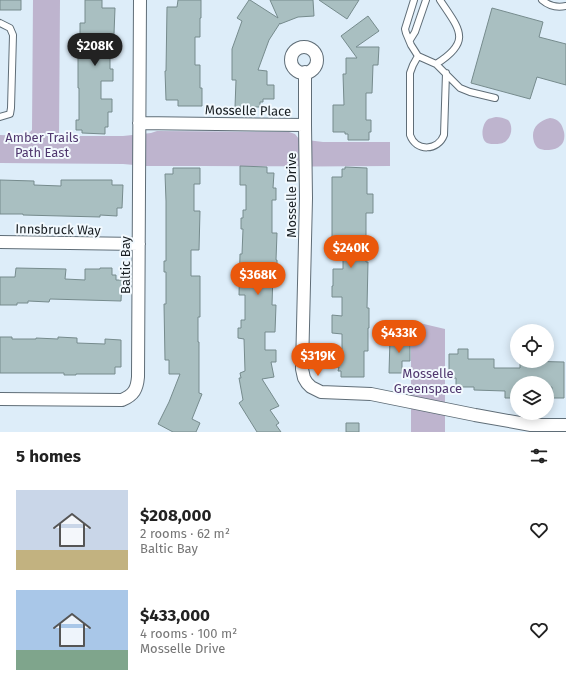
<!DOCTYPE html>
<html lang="en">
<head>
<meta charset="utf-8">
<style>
  :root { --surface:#fff; --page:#f6f6f6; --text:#222; --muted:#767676; --accent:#ea580c }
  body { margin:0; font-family:"Fira Sans",sans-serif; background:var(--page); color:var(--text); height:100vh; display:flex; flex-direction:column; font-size:15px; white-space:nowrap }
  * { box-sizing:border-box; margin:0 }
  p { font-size:13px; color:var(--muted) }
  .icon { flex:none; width:22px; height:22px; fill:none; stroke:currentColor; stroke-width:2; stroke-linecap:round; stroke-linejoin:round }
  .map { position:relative; height:432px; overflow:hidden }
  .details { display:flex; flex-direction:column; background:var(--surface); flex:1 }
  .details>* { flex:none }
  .controls { position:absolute; left:510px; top:324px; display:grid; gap:8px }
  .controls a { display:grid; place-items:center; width:44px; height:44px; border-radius:50%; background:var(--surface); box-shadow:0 2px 10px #0003; font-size:20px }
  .price { position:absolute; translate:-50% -34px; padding:0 9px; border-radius:14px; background:var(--accent); color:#fff; font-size:13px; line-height:26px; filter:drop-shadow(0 1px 2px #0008) }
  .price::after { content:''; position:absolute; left:50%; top:24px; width:12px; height:9px; margin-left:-6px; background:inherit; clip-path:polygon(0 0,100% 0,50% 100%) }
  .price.selected { background:#222; color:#fff }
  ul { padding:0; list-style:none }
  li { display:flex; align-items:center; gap:12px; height:100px; padding:0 16px }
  li span { display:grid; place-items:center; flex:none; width:112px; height:80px; border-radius:0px; color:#555 }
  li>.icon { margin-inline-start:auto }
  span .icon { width:48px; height:48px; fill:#fffc; stroke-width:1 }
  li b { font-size:17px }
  h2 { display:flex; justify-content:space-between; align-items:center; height:48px; padding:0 16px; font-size:17px }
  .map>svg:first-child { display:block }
</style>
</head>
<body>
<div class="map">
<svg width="566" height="432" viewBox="0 0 566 432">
  <rect width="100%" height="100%" fill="#ddedf9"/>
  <path fill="#beb4ce" d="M33,0H60L59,136H123L151,133L157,131L289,132L295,134L299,139L323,142H390V166C309,167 227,166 146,166L123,164L0,163V135L26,136L32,130Z
    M496,117C500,117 504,118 508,120C513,125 512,135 507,140C505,143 500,144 496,144C493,144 489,144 487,143C480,139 482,125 487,120C489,118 493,118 496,117Z
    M550,118C559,119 562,124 564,132C566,143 560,149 549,150C546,150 543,150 540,149C537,148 535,145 534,142C530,129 538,121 550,118Z
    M411,321L445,329V432H411Z"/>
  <path fill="#a9bfc1" stroke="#768b8d" d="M0,0H21V10H0Z
    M85,0H102V8H115L114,34H110V69H113V81H101V99H112V112H108V127H105V134L82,133V130H76V120H79V88H78V46H80V23H85Z
    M178,0H201V18H200V37H195V65H200V88H202V106H178V100H166L165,71H166L167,7H177Z
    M249,0H250L278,18L270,0H313L314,16L298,17L280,24V23L269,40L258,70L267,71V85H274V99H263V102H260V107H235L236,80H232V49L242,21L237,18Z
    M319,0H359L347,19Z
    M492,8L543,22L539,37L566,44V85L537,77L530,99L471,83Z
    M368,16L379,31L356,47H379L378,65H373L372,93H366V120H371V132H369V140H348V134H345V132H333V105H344L343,74H346V58H357L341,36Z
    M240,166L267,167V173H274L273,188H276V200H272V233H277L276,260H277V273H273L272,305H276L275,332H265V350H276V362H271L274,377L262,379L279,406L270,410L279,423L276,425L281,432H257L239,403L243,400L239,378H241L240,373L245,371L244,339L238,338V328H241V320H245V295H239L240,254H242L243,229H241V218H243V210H246V185H240Z
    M345,167L367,168V194H373V213H366V262H368L367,308H369V328H368V351H364V377H341V371H338L339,367H331V349H342V334L332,333V315L342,316V297H332V286H333V269H343V250H332V177H342V169H345Z
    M173,168H200V184H194V211H200L199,250H191V276H200V317H198V342H199V393L202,394L192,419L200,423L196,432H173L158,424L169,402L180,374H169V360H165L164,304H166V272H164V261H166V201L165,174H173Z
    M0,180L34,181V185L61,186V180H112V185H123L122,208H117V216L100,215V217L23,215V214H0Z
    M16,268L66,269L65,279L85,280V269H100V268H112V275H116V280H122L121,301L50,299L49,302L28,301V303H17V305H0V277H15Z
    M0,337H12V339H36V338L58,339V337L77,338V343L105,344V339L121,340V367H115V374H76V375H64V373H0Z
    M390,338H410V361H402V373H389Z
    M458,349H468V359H494V368H520V361L564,362V398H552V387H547V383H517V398H505V391L474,390V387H456V378H449V354H458Z
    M346,423H359V432H346Z"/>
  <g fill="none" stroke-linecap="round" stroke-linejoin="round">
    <g stroke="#5f6d77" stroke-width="8">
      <path id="lane" d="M414,0L405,29L406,33L411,45L418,56L436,64L460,88L470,92L495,98
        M542,0C549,6 557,8 566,6
        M0,23L10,28L13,35L11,108L10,114L0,117
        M410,40L415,32L426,0
        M418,56L413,65L410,73V135C416,152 438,151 444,135L446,73
        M436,64C473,41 459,29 440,0"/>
    </g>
    <g stroke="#5f6d77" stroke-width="14">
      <path id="street" d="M291 60a13 13 0 1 1 26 0a13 13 0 1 1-26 0Z
        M139,123L305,125V72
        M305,125L306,198L302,369L304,378L307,383L311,387L321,392L371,394L475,415L531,425H566
        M0,242L139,244
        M0,399L122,400C134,395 137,389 138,377L140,0"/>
    </g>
    <use href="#lane" stroke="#fff" stroke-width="6"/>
    <use href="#street" stroke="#fff" stroke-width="12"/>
  </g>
  <g text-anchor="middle" stroke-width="4" stroke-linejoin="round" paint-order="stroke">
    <g font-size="13" fill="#161c20" stroke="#f2f9fe">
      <text transform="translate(248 110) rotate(1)" y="5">Mosselle Place</text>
      <text transform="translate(291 195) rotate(-90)" y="5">Mosselle Drive</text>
      <text transform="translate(58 229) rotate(1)" y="5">Innsbruck Way</text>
      <text transform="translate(125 265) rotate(-90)" y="5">Baltic Bay</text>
    </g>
    <g font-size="13" fill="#50376e" stroke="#f2f9fe">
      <text x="42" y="142">Amber Trails<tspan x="42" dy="15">Path East</tspan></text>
      <text x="428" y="378">Mosselle<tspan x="428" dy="15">Greenspace</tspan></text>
    </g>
  </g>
</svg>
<div class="controls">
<a><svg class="icon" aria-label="locate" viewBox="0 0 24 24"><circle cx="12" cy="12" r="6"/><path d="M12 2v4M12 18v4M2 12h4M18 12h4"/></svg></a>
<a><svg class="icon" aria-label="layers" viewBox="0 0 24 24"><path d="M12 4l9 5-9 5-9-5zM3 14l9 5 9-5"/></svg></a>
</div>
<b class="price selected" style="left:95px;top:67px">$208K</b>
<b class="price" style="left:351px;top:269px">$240K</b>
<b class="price" style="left:258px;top:296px">$368K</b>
<b class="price" style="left:399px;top:354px">$433K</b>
<b class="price" style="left:318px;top:377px">$319K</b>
</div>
<section class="details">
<h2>5 homes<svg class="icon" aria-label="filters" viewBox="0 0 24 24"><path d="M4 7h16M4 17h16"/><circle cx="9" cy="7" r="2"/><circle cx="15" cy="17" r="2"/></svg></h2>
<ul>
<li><span style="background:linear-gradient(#c9d6e8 75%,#c2b280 0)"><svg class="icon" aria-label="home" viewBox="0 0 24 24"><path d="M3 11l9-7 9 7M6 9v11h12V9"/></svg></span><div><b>$208,000</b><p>2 rooms · 62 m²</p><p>Baltic Bay</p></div><svg class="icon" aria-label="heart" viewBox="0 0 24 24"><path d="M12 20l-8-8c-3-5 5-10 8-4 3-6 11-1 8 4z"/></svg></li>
<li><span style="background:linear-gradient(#a9c7e8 75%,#7fa58c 0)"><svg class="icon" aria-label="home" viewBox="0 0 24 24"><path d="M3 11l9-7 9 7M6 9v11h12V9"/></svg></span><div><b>$433,000</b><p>4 rooms · 100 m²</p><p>Mosselle Drive</p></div><svg class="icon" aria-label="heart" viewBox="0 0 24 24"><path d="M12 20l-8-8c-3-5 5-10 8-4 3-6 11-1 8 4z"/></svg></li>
</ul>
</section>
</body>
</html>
